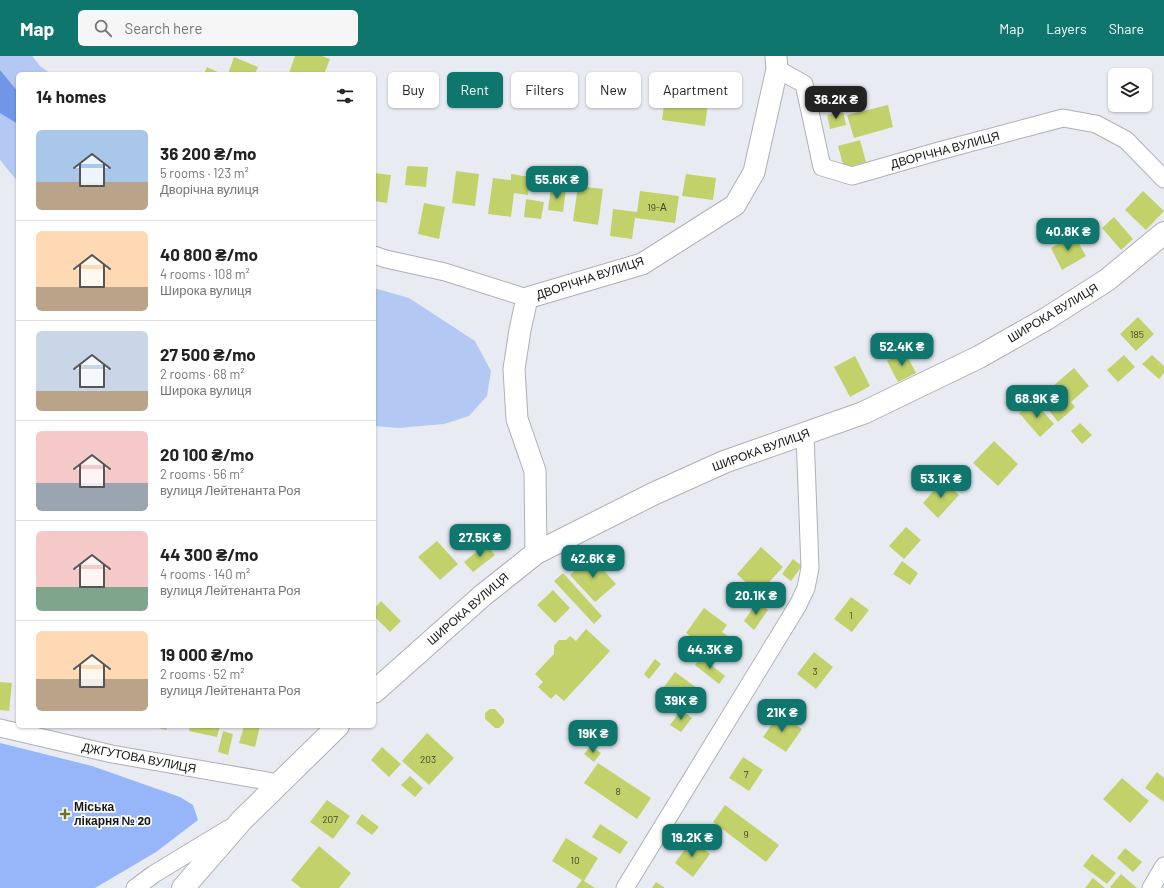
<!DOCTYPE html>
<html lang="en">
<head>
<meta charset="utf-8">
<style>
  :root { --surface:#fff; --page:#f6f6f6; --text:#222; --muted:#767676; --line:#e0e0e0; --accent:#0f766e }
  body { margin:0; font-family:Barlow,sans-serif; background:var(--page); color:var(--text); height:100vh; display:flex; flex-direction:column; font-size:15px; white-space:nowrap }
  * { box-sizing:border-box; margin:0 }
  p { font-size:13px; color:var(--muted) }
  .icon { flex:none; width:22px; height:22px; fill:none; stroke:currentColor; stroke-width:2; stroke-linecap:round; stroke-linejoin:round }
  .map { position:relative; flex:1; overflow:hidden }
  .sheet { position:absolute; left:16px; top:16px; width:360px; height:656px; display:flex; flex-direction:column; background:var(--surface); border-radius:6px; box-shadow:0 1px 3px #0004 }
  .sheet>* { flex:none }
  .guide { position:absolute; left:388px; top:16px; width:380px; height:36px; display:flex; gap:8px }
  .fabs { position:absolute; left:1108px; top:12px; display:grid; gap:8px }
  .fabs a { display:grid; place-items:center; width:44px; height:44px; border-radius:6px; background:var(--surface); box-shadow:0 1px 3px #0004; font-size:20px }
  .price { position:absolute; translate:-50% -34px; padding:0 9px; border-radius:8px; background:var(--accent); color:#fff; font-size:13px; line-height:26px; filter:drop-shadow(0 1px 2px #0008) }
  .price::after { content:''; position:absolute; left:50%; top:24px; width:12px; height:9px; margin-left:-6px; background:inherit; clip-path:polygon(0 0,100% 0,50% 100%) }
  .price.active { background:#222; color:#fff }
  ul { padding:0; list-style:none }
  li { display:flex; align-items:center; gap:12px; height:100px; padding:0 20px }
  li+li { border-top:1px solid var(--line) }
  li span { display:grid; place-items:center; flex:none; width:112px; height:80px; border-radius:6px; color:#555 }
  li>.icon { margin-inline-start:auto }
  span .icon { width:48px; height:48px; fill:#fffc; stroke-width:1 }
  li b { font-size:17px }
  h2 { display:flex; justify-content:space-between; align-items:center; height:48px; padding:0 20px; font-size:17px }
  .tag { padding:0 14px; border-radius:6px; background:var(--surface); box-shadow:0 1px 3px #0004; font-size:14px; line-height:36px }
  .tag.active { background:var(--accent); color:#fff }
  header { display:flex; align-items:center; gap:24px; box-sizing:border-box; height:56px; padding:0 20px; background:var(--accent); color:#fff }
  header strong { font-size:19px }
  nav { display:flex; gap:22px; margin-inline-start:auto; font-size:14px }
  .search { width:280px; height:36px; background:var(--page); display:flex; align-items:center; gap:10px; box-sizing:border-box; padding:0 14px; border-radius:6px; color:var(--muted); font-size:15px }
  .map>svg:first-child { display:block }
</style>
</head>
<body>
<header>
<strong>Map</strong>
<div class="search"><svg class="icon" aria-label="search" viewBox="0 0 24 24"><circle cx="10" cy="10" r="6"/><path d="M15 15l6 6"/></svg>Search here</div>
<nav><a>Map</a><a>Layers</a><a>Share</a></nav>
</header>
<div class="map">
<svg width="1164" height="832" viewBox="0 0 1164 832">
  <rect width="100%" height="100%" fill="#e8ecf2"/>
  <path fill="#b3c9f4" d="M0,0H32L40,10L51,18H18V126L0,104Z
    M374,232L409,242L475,285L491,315L487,340L469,360L444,368L398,372L374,370Z"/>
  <path fill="#96b6f9" d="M0,687L92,710L180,741L193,749L198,764L156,796L95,832H0Z"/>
  <path fill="#7097e7" d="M0,14L18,36V68L0,57Z"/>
  <path fill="#c3d16b" d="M295,0H322L330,3L324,18H293L289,17Z
    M234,1L258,11L255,18H228Z
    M207,11L222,18H204Z
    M666,33L709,39L705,70L662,64Z
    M888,49L893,71L854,82L847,59Z
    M843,55L846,69L830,73L827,59Z
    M860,84L866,106L844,112L838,90Z
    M407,110L428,111L426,131L405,129Z
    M456,115L479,118L475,150L452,147Z
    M374,117L391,119L387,147L374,145Z
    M511,118L530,121L528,139L514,137L511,161L488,158L493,122L511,124Z
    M686,118L716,122L713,144L682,140Z
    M578,130L603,133L598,169L573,165Z
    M551,131L566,133L563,156L548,154Z
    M640,135L679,140L675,167L635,162L632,183L610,180L613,153L637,156Z
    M1143,135L1164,155L1146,174L1125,154Z
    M526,143L544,146L541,163L524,161Z
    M424,147L445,151L439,183L418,178Z
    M1114,161L1133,183L1121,194L1102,172Z
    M1074,179L1086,200L1062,214L1051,192Z
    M1138,261L1154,278L1136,295L1120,278Z
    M905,296L916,317L898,326L887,305Z
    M1124,299L1135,311L1118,326L1107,314Z
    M1152,299L1164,310V317L1159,323L1142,308Z
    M855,300L870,330L850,341L834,311Z
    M1074,312L1089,330L1071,346L1075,351L1058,366L1048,353L1055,346L1046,336Z
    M1034,345L1054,368L1040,381L1019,357Z
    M1080,367L1092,379L1082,388L1071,375Z
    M994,385L1018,408L998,430L973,407Z
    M943,424L959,439L938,462L923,447Z
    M906,471L921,484L904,503L889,490Z
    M437,485L458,508L440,524L418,501Z
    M486,488L495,499L473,516L464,506Z
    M761,491L783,511L758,538L737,518Z
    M591,500L616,528L595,546L570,519Z
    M793,503L802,510L791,525L782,518Z
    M902,505L918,517L910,529L893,518Z
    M563,517L602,560L594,568L554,525Z
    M553,534L570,552L555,567L537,549Z
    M851,541L869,554L852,576L834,563Z
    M381,545L401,565L390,576L374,560V553Z
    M757,546L768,554L754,574L744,565Z
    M704,552L727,569L722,576L732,583L718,601L686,577Z
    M586,573L610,595L564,645L556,638L551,643L538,631L543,626L535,618L554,598V590L559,584H566L570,580L576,585Z
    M814,596L833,611L816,633L797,618Z
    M701,601L725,620L719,628L695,609Z
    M655,603L661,608L649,623L644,618Z
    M675,616L697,632L687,647L664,631Z
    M0,626L12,627L9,655L0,654Z
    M490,653H495L504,663V667L499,672H495L485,663V657Z
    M681,654L692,662L681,676L670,669Z
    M779,658L802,673L786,696L763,681Z
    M151,670H168L166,674Z
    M190,670H220L217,681L189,675Z
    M244,670H260L255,691L239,687Z
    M223,675L233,678L228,699L218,696Z
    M427,677L454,702L429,729L402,705Z
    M591,690L601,697L594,706L584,698Z
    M382,691L401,708L389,721L371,704Z
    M743,701L763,714L749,735L729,722Z
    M598,707L651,742L637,763L584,727Z
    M1157,716L1164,722V746L1145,732Z
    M410,720L423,732L415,741L401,729Z
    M1122,722L1149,745L1130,767L1103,743Z
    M327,744L350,760L333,783L310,766Z
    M725,749L779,789L766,806L713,766Z
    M362,758L379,771L372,779L356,767Z
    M600,768L628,786L620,798L592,781Z
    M566,782L598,802L584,825L595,832H576L582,824L552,805Z
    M692,784L710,798L693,821L675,807Z
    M319,790L351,817L339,832H301L291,824Z
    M1125,792L1142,806L1133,816L1117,802Z
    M1092,798L1116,817L1107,828L1083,810Z
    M1121,818L1137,832H1111L1110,831Z
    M1093,822L1105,832H1085Z
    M656,826L665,832H652Z"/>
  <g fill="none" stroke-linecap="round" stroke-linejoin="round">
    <g stroke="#adb0b6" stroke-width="19">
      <path id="minor" d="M777,13L804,28L822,111L852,120L939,95L1063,62L1096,68L1126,84L1164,123
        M374,199L386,203L445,216L527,242
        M0,672L112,698L279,727
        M135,832L154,818L228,773
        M625,832L798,549L806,532L810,512L805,378
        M1151,832L1164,810"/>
    </g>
    <g stroke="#adb0b6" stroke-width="23">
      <path id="tertiary" d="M536,497L535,415L517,363L514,313L520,274L527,242L642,208L735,149L754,116L777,13L776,0"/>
    </g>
    <g stroke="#adb0b6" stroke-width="24">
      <path id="secondary" d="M374,636L482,540L536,497L653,438L724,406L863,357L979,301L1046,263L1107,224L1164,177
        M183,832L242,764L338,670"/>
    </g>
    <use href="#minor" stroke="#fff" stroke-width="17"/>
    <use href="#tertiary" stroke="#fff" stroke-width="21"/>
    <use href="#secondary" stroke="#fff" stroke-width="22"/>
  </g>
  <path fill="#6d7721" stroke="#fff" stroke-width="1.5" d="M63 752h4v4h4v4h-4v4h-4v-4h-4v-4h4z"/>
  <g text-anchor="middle" stroke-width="3.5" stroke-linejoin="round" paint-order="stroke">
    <g font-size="10" fill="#41462e">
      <text x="657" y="155">19-А</text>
      <text x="1137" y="282">185</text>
      <text x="851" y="563">1</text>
      <text x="815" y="619">3</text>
      <text x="428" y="707">203</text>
      <text x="746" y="722">7</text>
      <text x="618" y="739">8</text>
      <text x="330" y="767">207</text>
      <text x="746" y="782">9</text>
      <text x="575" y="808">10</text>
    </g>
    <g font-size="12" fill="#161719" stroke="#fff">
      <text transform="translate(945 94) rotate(-15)" y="4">ДВОРІЧНА ВУЛИЦЯ</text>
      <text transform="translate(590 222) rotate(-18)" y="4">ДВОРІЧНА ВУЛИЦЯ</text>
      <text transform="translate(1053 257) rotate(-31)" y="4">ШИРОКА ВУЛИЦЯ</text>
      <text transform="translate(761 394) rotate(-20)" y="4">ШИРОКА ВУЛИЦЯ</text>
      <text transform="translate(468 553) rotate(-41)" y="4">ШИРОКА ВУЛИЦЯ</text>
      <text transform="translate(139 702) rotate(11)" y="4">ДЖГУТОВА ВУЛИЦЯ</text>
    </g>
    <g font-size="12" font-weight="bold" fill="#161719" stroke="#fff" text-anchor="start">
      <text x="74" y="755">Міська<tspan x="74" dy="14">лікарня № 20</tspan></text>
    </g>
  </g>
</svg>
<div class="fabs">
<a><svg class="icon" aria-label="layers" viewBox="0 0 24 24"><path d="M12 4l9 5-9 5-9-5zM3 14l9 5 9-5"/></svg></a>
</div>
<b class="price active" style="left:836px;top:64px">36.2K ₴</b>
<b class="price" style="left:557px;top:144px">55.6K ₴</b>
<b class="price" style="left:1068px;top:196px">40.8K ₴</b>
<b class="price" style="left:902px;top:311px">52.4K ₴</b>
<b class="price" style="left:1037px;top:363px">68.9K ₴</b>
<b class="price" style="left:941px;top:443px">53.1K ₴</b>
<b class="price" style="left:480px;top:502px">27.5K ₴</b>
<b class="price" style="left:593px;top:523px">42.6K ₴</b>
<b class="price" style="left:756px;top:560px">20.1K ₴</b>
<b class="price" style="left:710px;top:614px">44.3K ₴</b>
<b class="price" style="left:681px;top:665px">39K ₴</b>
<b class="price" style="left:782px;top:677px">21K ₴</b>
<b class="price" style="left:593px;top:698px">19K ₴</b>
<b class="price" style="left:692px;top:802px">19.2K ₴</b>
<div class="guide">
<a class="tag">Buy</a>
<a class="tag active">Rent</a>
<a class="tag">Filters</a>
<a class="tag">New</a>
<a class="tag">Apartment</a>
</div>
<section class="sheet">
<h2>14 homes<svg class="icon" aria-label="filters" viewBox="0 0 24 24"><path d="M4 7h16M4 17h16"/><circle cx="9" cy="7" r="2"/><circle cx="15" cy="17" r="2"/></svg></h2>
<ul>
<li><span style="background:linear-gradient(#a9c7e8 65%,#b9a48a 0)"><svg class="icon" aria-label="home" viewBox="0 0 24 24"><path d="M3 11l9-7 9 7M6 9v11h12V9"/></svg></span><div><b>36 200 ₴/mo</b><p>5 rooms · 123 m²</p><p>Дворічна вулиця</p></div></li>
<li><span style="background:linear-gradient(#ffd9b3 70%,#b9a48a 0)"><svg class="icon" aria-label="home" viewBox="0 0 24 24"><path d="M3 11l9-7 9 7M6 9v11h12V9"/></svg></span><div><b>40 800 ₴/mo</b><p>4 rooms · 108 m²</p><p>Широка вулиця</p></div></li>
<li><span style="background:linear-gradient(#c9d6e8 75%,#b9a48a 0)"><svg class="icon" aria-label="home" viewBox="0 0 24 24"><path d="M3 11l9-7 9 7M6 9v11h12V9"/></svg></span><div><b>27 500 ₴/mo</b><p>2 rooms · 68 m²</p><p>Широка вулиця</p></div></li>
<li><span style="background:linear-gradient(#f6c9c9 65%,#9aa5b1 0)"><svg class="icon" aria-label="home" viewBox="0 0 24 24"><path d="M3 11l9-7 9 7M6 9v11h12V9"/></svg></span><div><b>20 100 ₴/mo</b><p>2 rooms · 56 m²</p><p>вулиця Лейтенанта Роя</p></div></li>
<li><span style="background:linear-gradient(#f6c9c9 70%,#7fa58c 0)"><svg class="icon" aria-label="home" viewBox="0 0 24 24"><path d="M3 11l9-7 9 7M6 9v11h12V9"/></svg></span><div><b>44 300 ₴/mo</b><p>4 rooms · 140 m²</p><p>вулиця Лейтенанта Роя</p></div></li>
<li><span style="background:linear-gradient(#ffd9b3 60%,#b9a48a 0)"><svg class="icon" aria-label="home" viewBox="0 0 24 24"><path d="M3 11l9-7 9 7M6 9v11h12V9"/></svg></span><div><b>19 000 ₴/mo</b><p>2 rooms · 52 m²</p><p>вулиця Лейтенанта Роя</p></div></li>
</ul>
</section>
</div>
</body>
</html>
